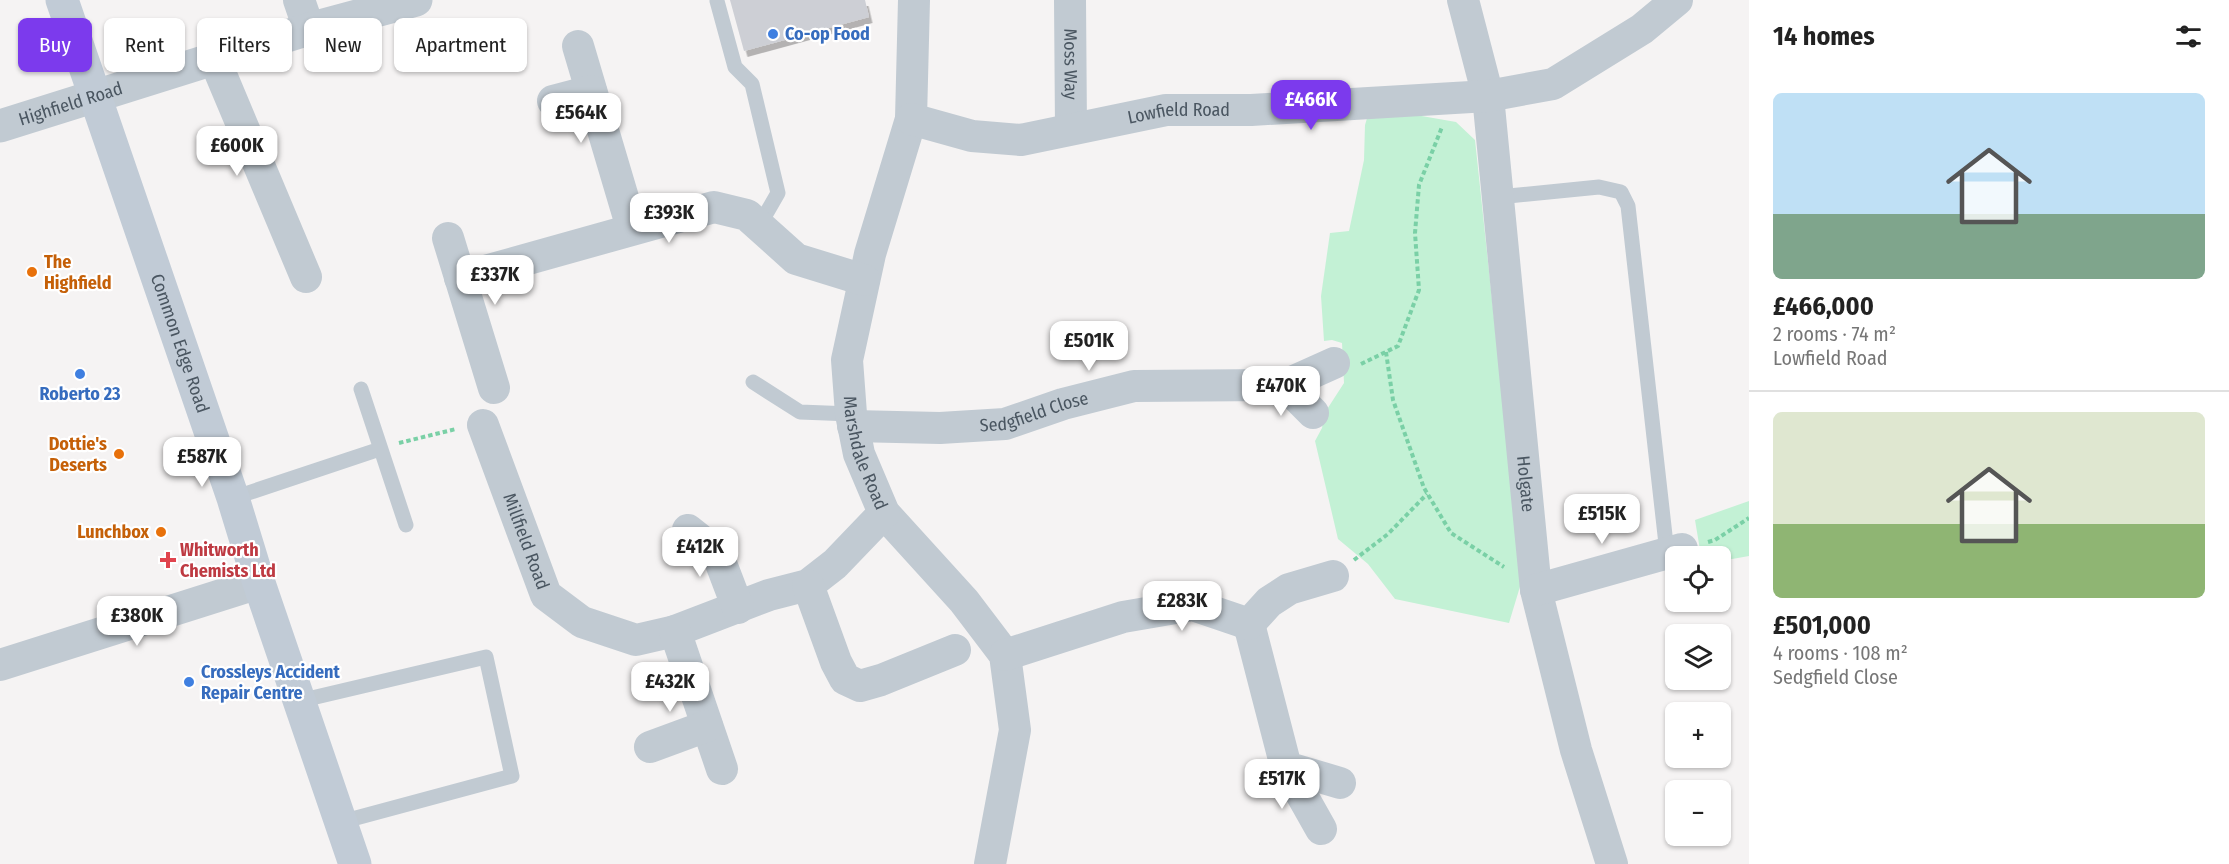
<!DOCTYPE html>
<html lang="en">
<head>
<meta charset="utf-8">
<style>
  :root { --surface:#fff; --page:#f2f2f2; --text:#222; --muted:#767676; --line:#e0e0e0; --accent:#7c3aed }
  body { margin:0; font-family:"Fira Sans Condensed",sans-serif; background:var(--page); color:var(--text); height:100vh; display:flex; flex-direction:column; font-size:22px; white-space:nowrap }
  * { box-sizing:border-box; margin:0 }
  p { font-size:20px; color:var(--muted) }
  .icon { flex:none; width:33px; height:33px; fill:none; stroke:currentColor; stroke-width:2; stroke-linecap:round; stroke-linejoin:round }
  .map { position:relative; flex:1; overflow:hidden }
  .side { display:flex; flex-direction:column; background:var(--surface); width:480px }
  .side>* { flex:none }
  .banner { position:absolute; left:18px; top:18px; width:570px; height:54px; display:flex; gap:12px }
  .buttons { position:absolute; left:1665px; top:546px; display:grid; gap:12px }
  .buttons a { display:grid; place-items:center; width:66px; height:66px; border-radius:9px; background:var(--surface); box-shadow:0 2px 4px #0004; font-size:30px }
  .price { position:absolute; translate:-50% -51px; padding:0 14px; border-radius:12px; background:#fff; color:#222; font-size:20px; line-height:39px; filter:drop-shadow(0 2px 3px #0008) }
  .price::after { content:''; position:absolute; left:50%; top:36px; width:18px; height:14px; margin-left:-9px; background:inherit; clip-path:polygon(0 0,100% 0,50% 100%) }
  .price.on { background:var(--accent); color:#fff }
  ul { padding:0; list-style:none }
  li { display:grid; align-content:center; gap:12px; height:318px; padding:0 24px }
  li+li { border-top:2px solid var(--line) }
  li span { display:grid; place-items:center; height:186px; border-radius:9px; color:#555 }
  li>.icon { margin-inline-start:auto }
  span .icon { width:108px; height:108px; fill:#fffc; stroke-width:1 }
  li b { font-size:26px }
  h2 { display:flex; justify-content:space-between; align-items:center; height:72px; padding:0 24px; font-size:26px }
  .pill { padding:0 21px; border-radius:9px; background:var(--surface); box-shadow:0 2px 4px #0004; font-size:21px; line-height:54px }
  .pill.on { background:var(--accent); color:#fff }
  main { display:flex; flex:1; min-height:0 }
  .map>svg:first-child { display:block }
</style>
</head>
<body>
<main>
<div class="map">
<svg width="1749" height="864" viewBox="0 0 1749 864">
  <defs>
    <filter id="shadow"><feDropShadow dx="3.5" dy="6" stdDeviation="0" flood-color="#0004"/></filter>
  </defs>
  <rect width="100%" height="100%" fill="#f5f3f3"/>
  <path fill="#c3f1d5" d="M1368,115H1416L1456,122L1475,140L1522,580L1509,623L1395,599L1368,564L1338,539L1315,441L1322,428L1324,414L1344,383L1342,343L1332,340L1324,341L1321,296L1330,233L1349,231L1364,160L1365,125Z
    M1749,501V556L1721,561L1720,556H1701L1695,520Z"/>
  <path fill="#cdcfd5" filter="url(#shadow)" d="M730,0H865L869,17L744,51Z"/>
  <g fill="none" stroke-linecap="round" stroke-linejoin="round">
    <path stroke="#7ad0a6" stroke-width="4" stroke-dasharray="4.5 3" stroke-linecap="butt" d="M1386,352L1393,400L1424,488L1451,533L1504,567
      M1361,364L1398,346L1419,290L1415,233L1419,185L1442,127
      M399,443L456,429
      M1708,542L1715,540L1749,518
      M1354,560L1388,534L1427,494"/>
    <path stroke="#c1cad2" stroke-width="15" d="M717,1L735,67L752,84L778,193L759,226
      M1498,197L1599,187L1621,192L1628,206L1667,553
      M753,382L800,412L851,414
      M361,389L406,525
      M233,498L380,449
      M299,701L486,657L512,776L341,822"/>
    <g stroke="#c1cad2" stroke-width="32">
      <path d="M299,0L309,29"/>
      <path id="s1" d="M914,0L911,119L870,254L847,360L851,414L859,454L884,513L964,601L1005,655L1015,730L990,864"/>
      <path id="s2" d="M1070,0L1071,129"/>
      <path id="s3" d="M1463,0L1488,96L1536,590L1576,750L1612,864"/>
      <path d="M578,46L632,228"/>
      <path d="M214,58L306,277"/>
      <path d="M553,101L591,91"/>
      <path id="s4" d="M911,119L972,136L1021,140L1166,110H1251L1488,96L1553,84L1642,29L1677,0"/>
      <path d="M448,238L494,388"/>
      <path d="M460,278L714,207L747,215L796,259L864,280"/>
      <path d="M1285,385L1313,413"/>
      <path id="s5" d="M483,425L546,595L582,622L636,640L675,631L769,595L808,585L835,564L884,513"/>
      <path id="s6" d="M853,426L940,428L1005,424L1063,404L1134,386L1285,385L1334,363"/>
      <path d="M688,530L717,553L738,608"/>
      <path d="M808,585L836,662L845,679L860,686L881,680L955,650"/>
      <path d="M1536,590L1682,549"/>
      <path d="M1249,624L1286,767L1340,783"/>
      <path d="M675,631L722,769"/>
      <path d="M1005,655L1123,617L1193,605L1249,624L1269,602L1289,589L1333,576"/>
      <path d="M0,665L259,583"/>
      <path d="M650,747L707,726"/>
      <path d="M1286,767L1321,829"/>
    </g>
    <path stroke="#c1cad2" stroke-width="33" id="s7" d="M0,126L309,29L416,0"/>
    <path stroke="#c1cbd6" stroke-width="33" id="s8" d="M62,0L233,498L259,583L355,864"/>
  </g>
  <g fill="#3f7fe0" stroke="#fff" stroke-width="2">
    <circle cx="773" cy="34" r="6"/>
    <circle cx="80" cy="374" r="6"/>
    <circle cx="189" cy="682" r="6"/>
  </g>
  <g fill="#e8710a" stroke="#fff" stroke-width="2">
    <circle cx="32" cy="272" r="6"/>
    <circle cx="119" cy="454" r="6"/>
    <circle cx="161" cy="532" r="6"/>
  </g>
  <path fill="#e0444e" stroke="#fff" stroke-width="2" d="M165 551h6v6h6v6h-6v6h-6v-6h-6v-6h6z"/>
  <g text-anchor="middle" stroke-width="4.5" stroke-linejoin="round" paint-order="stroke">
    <g font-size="18" font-weight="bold" fill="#366cbe" stroke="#fff" text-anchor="start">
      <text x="785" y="40">Co-op Food</text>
      <text x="80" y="400" text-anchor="middle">Roberto 23</text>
      <text x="201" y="678">Crossleys Accident<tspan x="201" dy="21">Repair Centre</tspan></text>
    </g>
    <g font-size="18" fill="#4a5661" stroke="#fff">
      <text dy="6" stroke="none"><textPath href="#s2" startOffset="64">Moss Way</textPath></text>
      <text dy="6" stroke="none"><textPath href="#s7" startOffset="74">Highfield Road</textPath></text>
      <text dy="6" stroke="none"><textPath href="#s4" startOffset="273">Lowfield Road</textPath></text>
      <text dy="6" stroke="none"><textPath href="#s8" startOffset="363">Common Edge Road</textPath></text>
      <text dy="6" stroke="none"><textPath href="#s6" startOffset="183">Sedgfield Close</textPath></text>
      <text dy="6" stroke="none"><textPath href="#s1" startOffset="464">Marshdale Road</textPath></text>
      <text dy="6" stroke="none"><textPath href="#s3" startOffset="489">Holgate</textPath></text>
      <text dy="6" stroke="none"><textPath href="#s5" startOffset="124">Millfield Road</textPath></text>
    </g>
    <g font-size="18" font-weight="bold" fill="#c56008" stroke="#fff" text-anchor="end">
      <text x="44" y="268" text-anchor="start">The<tspan x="44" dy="21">Highfield</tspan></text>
      <text x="107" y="450">Dottie's<tspan x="107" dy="21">Deserts</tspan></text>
      <text x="149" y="538">Lunchbox</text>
    </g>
    <g font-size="18" font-weight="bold" fill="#be3a42" stroke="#fff" text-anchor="start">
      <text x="180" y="556">Whitworth<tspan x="180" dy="21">Chemists Ltd</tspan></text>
    </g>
  </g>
</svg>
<div class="buttons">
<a><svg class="icon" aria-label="locate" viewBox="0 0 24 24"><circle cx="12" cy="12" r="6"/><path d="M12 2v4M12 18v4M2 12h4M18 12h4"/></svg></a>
<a><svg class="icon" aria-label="layers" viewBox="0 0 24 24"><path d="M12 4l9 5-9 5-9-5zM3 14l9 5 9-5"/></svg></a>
<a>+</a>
<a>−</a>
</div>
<b class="price on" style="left:1311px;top:131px">£466K</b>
<b class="price" style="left:581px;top:144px">£564K</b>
<b class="price" style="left:237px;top:177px">£600K</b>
<b class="price" style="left:669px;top:244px">£393K</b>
<b class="price" style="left:495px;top:306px">£337K</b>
<b class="price" style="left:1089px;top:372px">£501K</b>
<b class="price" style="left:1281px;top:417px">£470K</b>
<b class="price" style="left:202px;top:488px">£587K</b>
<b class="price" style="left:1602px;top:545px">£515K</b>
<b class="price" style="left:700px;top:578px">£412K</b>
<b class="price" style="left:1182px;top:632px">£283K</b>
<b class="price" style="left:137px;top:647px">£380K</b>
<b class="price" style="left:670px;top:713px">£432K</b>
<b class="price" style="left:1282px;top:810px">£517K</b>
<div class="banner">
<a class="pill on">Buy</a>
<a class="pill">Rent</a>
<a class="pill">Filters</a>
<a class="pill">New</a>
<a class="pill">Apartment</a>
</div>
</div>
<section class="side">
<h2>14 homes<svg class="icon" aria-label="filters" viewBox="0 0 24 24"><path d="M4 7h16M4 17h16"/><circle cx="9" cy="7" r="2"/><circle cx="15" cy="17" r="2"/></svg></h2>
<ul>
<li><span style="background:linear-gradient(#bfe0f5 65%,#7fa58c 0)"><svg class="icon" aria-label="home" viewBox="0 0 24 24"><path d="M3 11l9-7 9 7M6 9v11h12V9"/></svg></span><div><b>£466,000</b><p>2 rooms · 74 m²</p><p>Lowfield Road</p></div></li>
<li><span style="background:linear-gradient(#dfe7d0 60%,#8fb573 0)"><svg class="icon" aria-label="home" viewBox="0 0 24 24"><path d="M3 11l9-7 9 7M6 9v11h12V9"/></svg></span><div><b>£501,000</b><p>4 rooms · 108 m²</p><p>Sedgfield Close</p></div></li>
</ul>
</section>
</main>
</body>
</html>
